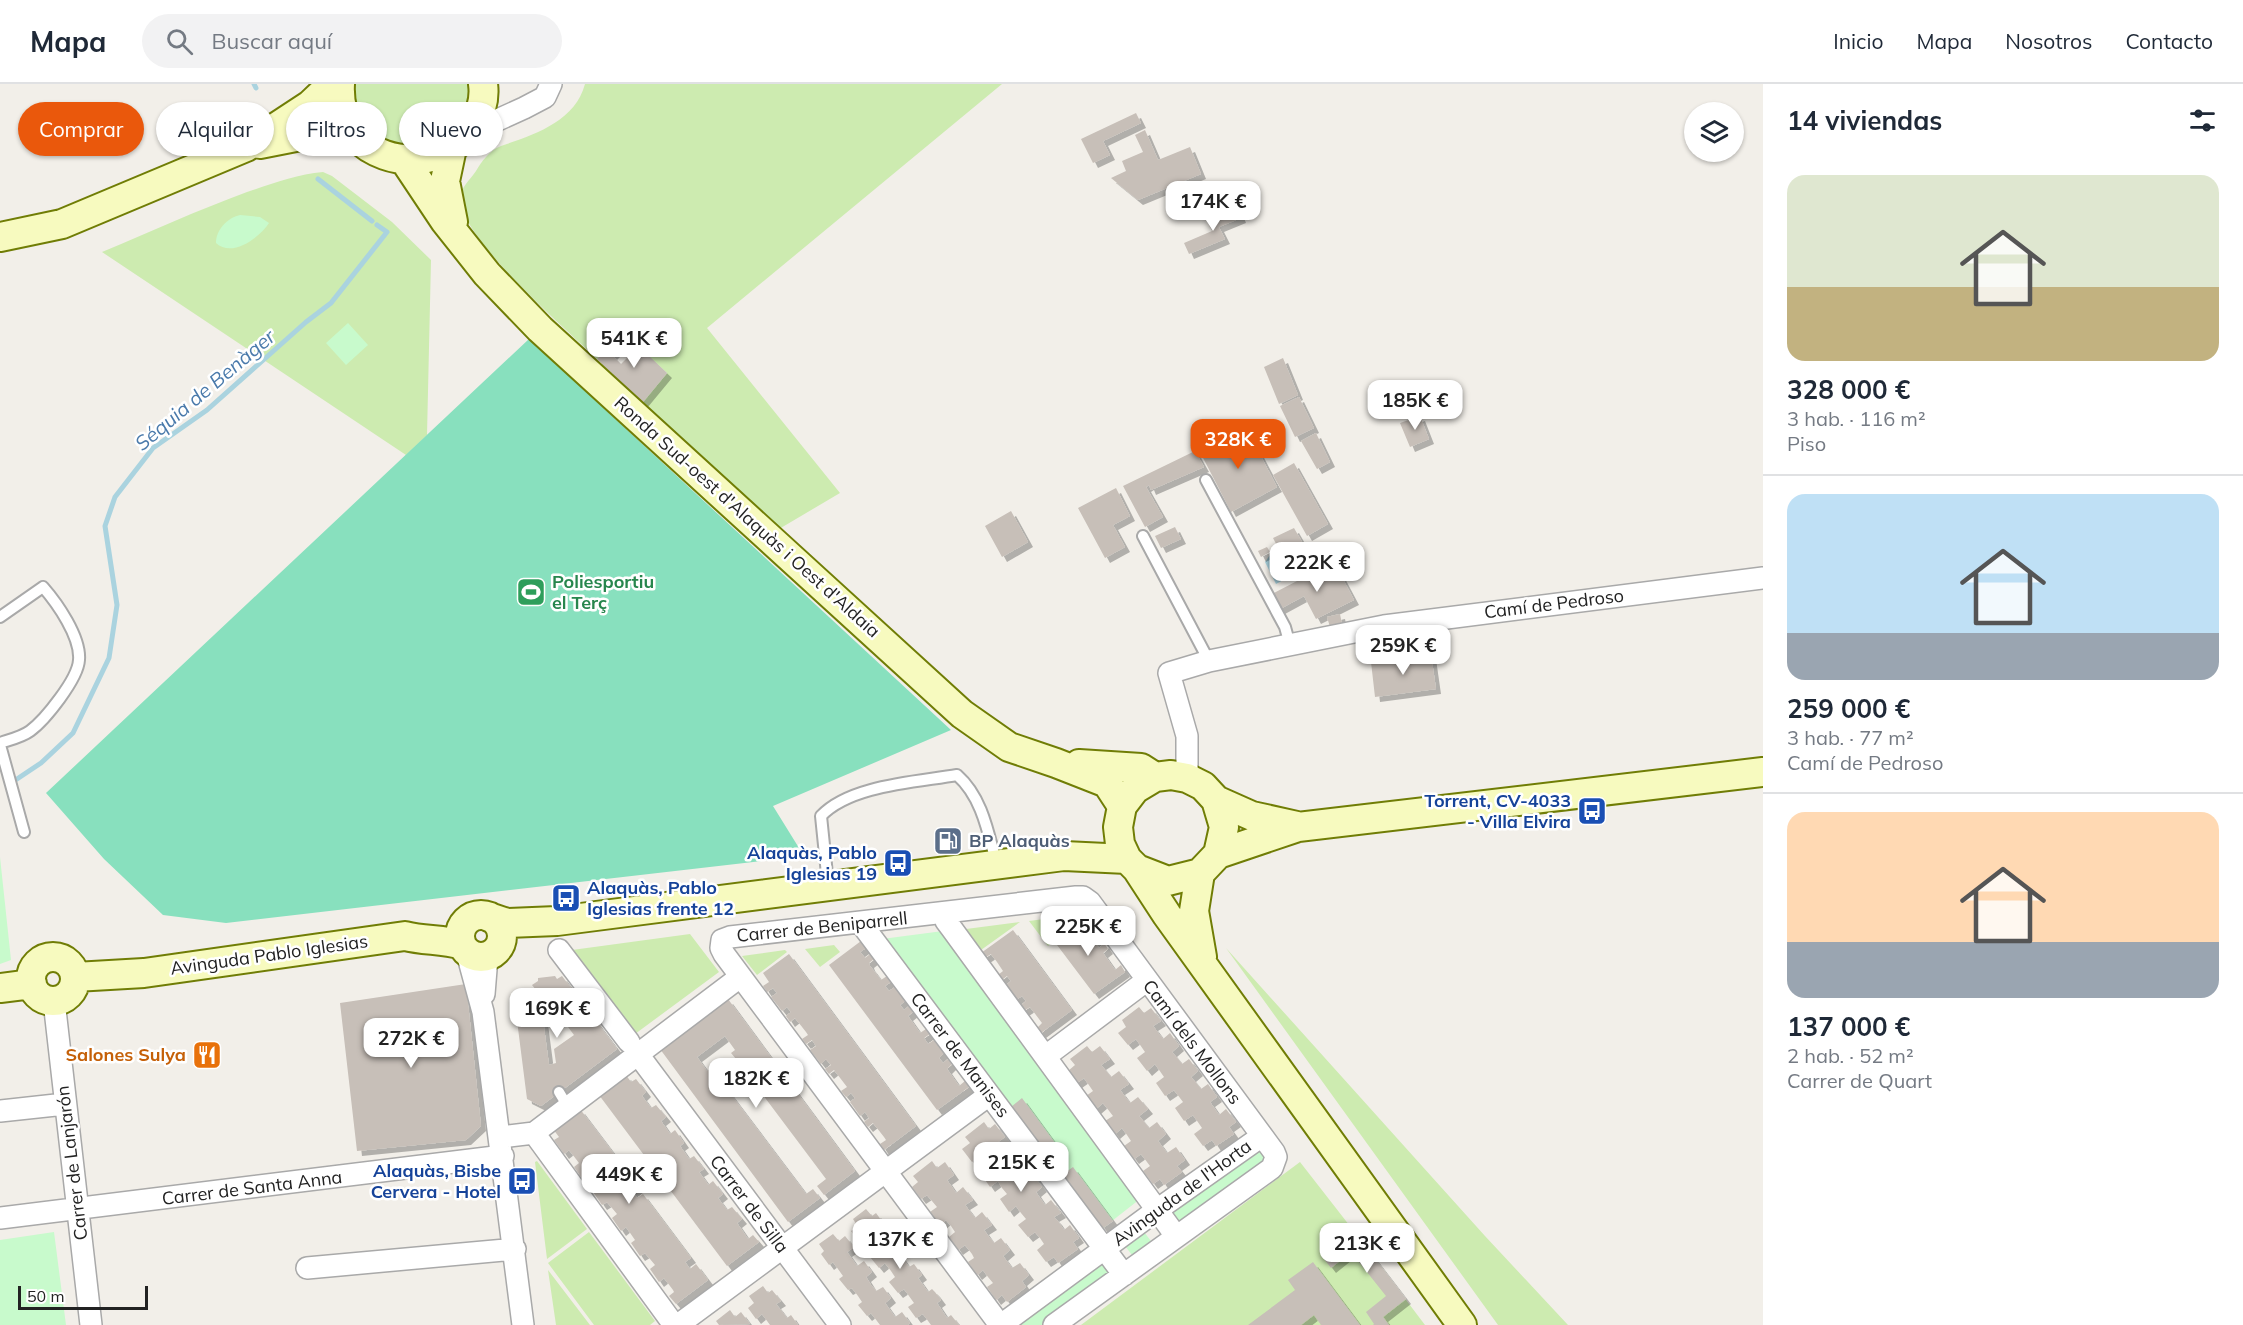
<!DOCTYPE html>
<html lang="es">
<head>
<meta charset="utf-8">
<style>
  :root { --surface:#fff; --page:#f2f2f3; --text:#1f2937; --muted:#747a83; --line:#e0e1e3; --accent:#ea580c }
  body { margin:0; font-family:Mulish,sans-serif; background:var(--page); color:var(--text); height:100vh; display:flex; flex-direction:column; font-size:22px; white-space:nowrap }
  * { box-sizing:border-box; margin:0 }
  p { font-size:20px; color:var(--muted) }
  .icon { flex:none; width:33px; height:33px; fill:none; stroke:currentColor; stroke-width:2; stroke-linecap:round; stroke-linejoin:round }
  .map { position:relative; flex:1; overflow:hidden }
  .sheet { display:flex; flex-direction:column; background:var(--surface); width:480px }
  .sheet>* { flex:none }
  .hud { position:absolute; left:18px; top:18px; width:570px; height:54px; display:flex; gap:12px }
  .tools { position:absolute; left:1684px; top:18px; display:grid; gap:12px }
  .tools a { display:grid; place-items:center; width:60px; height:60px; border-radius:50%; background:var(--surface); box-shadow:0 2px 4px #0004; font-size:30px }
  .scale { position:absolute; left:18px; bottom:15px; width:130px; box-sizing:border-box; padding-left:6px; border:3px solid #222; border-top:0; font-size:16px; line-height:21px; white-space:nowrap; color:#222; -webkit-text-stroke:4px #fff; paint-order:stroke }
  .price { position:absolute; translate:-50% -51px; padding:0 14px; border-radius:12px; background:#fff; color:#222; font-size:20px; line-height:39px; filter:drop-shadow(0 2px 3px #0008) }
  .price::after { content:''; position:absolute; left:50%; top:36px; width:18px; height:14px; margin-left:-9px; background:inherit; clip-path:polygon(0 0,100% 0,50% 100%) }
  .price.selected { background:var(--accent); color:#fff }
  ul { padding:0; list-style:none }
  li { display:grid; align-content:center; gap:12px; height:318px; padding:0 24px }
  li+li { border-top:2px solid var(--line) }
  li span { display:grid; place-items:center; height:186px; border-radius:18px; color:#555 }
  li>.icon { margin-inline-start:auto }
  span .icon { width:108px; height:108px; fill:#fffc; stroke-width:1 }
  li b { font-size:26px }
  h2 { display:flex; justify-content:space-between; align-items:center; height:72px; padding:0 24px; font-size:26px }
  .chip { padding:0 21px; border-radius:27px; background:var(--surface); box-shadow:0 2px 4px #0004; font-size:21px; line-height:54px }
  .chip.selected { background:var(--accent); color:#fff }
  header { display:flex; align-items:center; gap:36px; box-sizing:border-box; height:84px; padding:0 30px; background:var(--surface); border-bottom:2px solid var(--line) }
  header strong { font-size:28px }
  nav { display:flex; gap:33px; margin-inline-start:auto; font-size:21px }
  .search { width:420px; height:54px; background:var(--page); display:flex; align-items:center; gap:15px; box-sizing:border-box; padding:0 21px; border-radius:33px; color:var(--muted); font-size:22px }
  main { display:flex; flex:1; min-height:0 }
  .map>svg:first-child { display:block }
</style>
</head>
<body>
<header>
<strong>Mapa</strong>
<div class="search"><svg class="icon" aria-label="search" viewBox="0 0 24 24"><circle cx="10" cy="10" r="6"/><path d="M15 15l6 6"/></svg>Buscar aquí</div>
<nav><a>Inicio</a><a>Mapa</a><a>Nosotros</a><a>Contacto</a></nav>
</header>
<main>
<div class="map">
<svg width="1763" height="1241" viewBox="0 0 1763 1241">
  <defs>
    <filter id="shadow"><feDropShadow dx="5" dy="5" stdDeviation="0" flood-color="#0004"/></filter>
  </defs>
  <rect width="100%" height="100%" fill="#f2efe9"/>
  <path fill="#cdebb0" d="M350,0H475L472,25L446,57L406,66L368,48L356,31Z
    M585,0H1002L707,244L840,409L774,448L637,325L667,289L623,248L597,275C567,246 460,154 460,114C461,103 470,96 476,87C482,77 489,67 501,62C533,51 575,38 585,0Z
    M323,88L332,92L392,138L431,176L427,351L406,371L102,168C150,148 198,126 247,108C272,100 297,90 323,88Z
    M1082,830L1085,834L1048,862L1029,837Z
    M1020,838L981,866L966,845Z
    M690,850L719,888L635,950L572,866Z
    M834,861L840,868L820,883L805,865Z
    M1226,864L1485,1152L1568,1241H1498Z
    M785,866L787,868L757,891L742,872Z
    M537,1077L587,1145L547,1175L535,1078Z
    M1300,1078L1353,1146L1355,1144L1365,1157L1363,1159L1425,1241H1081Z
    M589,1148L655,1237L650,1241H594L548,1179Z
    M548,1186L590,1241H556Z"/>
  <path fill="#c8facc" d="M240,131L260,133L269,139C259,154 232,174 216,159C216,146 227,134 240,131Z
    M348,239L368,261L346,281L326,259Z
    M0,773L11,876L0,880Z
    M943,847L1140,1115L1103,1144L882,855Z
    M1255,1061L1268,1075L1183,1139H1178L1169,1124Z
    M1141,1144L1154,1161L1135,1175L1122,1158Z
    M54,1148L66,1241H0V1156Z
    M1102,1178L1110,1188L1045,1241H1013Z"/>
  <path fill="#88e0be" d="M529,255L951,646L773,722L804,772L226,839L163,831L104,775L46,709Z"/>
  <path fill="#aad3df" d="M1270,471L1275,473L1287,494L1276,500L1265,478Z"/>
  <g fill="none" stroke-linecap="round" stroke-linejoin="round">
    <path stroke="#aad3df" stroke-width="5" d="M254,0L256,4
      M318,95L372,137
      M17,695L41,679L73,649L109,574L117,521L105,442L115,413L153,364L207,326L306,238L331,219L387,148L377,141"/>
  </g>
  <path fill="#c7bfb8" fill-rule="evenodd" filter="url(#shadow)" d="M1136,29L1141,39L1103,57L1110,71L1093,79L1081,55Z
    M1145,46L1158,76L1190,63L1201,90L1138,116L1111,94L1126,87L1122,77L1143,68L1135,51Z
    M1237,124L1241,134L1219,143L1225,155L1189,170L1184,159L1212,147L1207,137Z
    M631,255L667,289L643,318L597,275L613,258L619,264L612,271L621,280L629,272L621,265Z
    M1283,274L1298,311L1279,320L1264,283Z
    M1299,313L1314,344L1295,353L1280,322Z
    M1420,332L1429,355L1410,363L1400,339Z
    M1246,344L1277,403L1231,428L1200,368Z
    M1316,349L1330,378L1317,385L1301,357Z
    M1195,367L1204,383L1151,406L1149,401L1146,403L1163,433L1145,443L1123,402Z
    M1294,379L1328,440L1307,452L1273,391Z
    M1116,404L1130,432L1113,441L1125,463L1105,474L1078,424Z
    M1011,427L1028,458L1002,473L985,442Z
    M1175,443L1181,455L1161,464L1155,452Z
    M1294,444L1302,458L1291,464L1296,474L1286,479L1273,454Z
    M1267,463L1270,468L1261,473L1258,467Z
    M1336,482L1354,516L1316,535L1304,512L1280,525L1272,510L1297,497L1294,492L1298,490L1301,496L1310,489L1313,495Z
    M1340,530L1342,540L1330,543L1327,533Z
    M1431,570L1436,605L1375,613L1371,578Z
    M1080,838L1084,844L1089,839L1100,854L1095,858L1099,864L1104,859L1108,865L1103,869L1115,886L1121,881L1125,888L1094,910L1054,857Z
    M1013,846L1072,926L1041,949L1037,944L1042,939L1030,923L1024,927L1020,922L1026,917L1022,912L1016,916L1006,901L1011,897L1007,892L1002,896L998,891L1003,887L997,878L991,870L985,874L981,869Z
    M861,857L866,864L860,868L865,874L870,870L874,875L869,879L870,882L881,896L887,892L891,898L885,902L889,907L895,903L905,917L900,921L904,926L909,922L913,928L908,932L920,949L926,945L930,950L924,954L928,960L934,956L944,969L939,974L943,979L948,975L952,980L947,985L959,1002L965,997L969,1003L937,1026L829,881Z
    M789,870L916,1042L884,1066L880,1060L886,1056L884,1053L873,1039L868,1043L864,1038L869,1034L865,1028L860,1032L850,1018L855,1014L851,1009L846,1013L841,1007L847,1003L834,986L829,990L825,985L831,981L826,975L821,980L810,966L816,962L812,956L806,960L802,955L808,951L806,948L795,934L790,938L786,932L791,928L787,923L782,927L771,913L777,909L773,904L767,908L763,902L769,898L763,889Z
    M555,892L557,895L562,892L617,965L541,1022L527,1015L514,913L530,910L536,906L532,901L538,897V894ZM547,915L574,951L554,965L556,979L549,981L541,920Z
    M466,900L481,1042L466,1056L357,1067L340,919Z
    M728,915L855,1087L824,1111L817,1102L826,1095L736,975L731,969L735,966L725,952L697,973L707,987L711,984L806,1110L813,1105L820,1114L788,1138L660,965Z
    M1139,923L1144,929L1151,924L1161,937L1153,942L1163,955L1170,949L1179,962L1172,968L1182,980L1189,975L1198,987L1191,993L1201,1005L1208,1000L1217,1013L1210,1018L1219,1031L1226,1025L1236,1038L1229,1043L1234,1050L1216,1062L1212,1056L1203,1062L1194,1050L1202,1044L1193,1031L1184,1037L1175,1024L1183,1018L1174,1006L1165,1012L1156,999L1164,993L1155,980L1147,987L1137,974L1145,968L1136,955L1128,961L1118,949L1126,943L1122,936Z
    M1087,962L1092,968L1100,962L1110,975L1101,981L1111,993L1119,987L1129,1000L1120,1006L1130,1019L1138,1013L1148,1025L1139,1032L1149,1044L1157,1038L1166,1050L1158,1057L1167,1069L1176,1063L1185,1076L1177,1082L1182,1088L1164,1101L1160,1095L1153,1100L1143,1087L1150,1082L1141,1070L1134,1075L1124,1062L1131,1057L1127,1051L1122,1044L1115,1050L1105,1037L1113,1032L1103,1019L1096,1025L1086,1012L1093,1007L1084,994L1077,999L1068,987L1075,981L1070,975Z
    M626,991L631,998L636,995L646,1008L642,1012L651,1024L656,1021L666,1033L661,1037L670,1050L675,1046L684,1059L680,1062L689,1075L694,1072L704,1085L699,1088L707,1099L708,1101L713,1097L723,1110L718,1114L727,1126L732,1123L742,1135L737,1139L748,1155L753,1151L759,1158L727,1182L599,1011Z
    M1022,1014L1063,1070L1052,1078L1011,1023Z
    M580,1025L639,1103L633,1108L637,1114L643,1110L691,1174L685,1178L690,1185L696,1180L708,1196L676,1220L669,1212L674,1208L673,1206L664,1194L659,1198L650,1185L655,1181L645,1169L640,1172L631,1159L635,1156L626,1143L621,1147L612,1134L617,1130L607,1118L602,1121L593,1108L597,1105L596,1103L588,1092L583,1096L574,1083L579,1079L569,1066L564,1070L554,1056L559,1053L553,1045Z
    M984,1038L989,1045L995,1040L1005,1053L998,1058L1008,1070L1014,1066L1023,1078L1017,1083L1024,1092L1026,1095L1033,1091L1042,1103L1036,1108L1040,1114L1045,1121L1051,1116L1061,1129L1054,1133L1057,1136L1064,1146L1070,1141L1079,1154L1073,1158L1078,1165L1058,1179L1054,1173L1046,1178L1037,1166L1044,1160L1040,1154L1035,1148L1028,1153L1018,1141L1026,1135L1021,1129L1016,1122L1009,1128L1000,1115L1007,1110L1002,1104L998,1097L990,1103L981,1090L988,1085L984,1078L979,1072L972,1078L962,1065L970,1059L965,1053Z
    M932,1077L937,1084L945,1078L954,1091L947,1096L956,1109L963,1103L973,1116L965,1121L975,1134L982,1128L992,1141L984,1146L989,1153L994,1159L1001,1154L1010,1166L1003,1172L1012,1184L1020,1179L1029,1191L1022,1197L1026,1203L1007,1218L1002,1211L996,1216L987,1203L993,1199L988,1193L983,1186L977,1191L968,1178L974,1174L972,1170L965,1161L958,1166L949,1153L955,1148L951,1142L946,1136L940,1141L930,1128L937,1123L927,1111L921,1115L912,1103L918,1098L913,1092Z
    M1073,1083L1113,1137L1103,1144L1062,1091Z
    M866,1125L872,1132L876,1129L884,1140L880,1144L891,1157L895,1154L896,1157L903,1166L899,1169L909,1183L914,1180L922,1191L918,1194L928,1208L932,1205L935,1208L941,1216L937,1219L947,1234L951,1231L959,1241H931L923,1230L916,1234L908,1223L914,1219L904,1205L898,1209L889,1198L895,1193L891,1187L885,1179L879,1184L870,1173L876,1168L866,1154L860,1159L851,1147L858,1143L853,1135Z
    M1355,1144L1365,1157L1363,1159L1406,1215L1383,1233L1389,1241H1373L1374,1240L1366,1228L1386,1212L1351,1168L1331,1184L1321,1171Z
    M833,1150L839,1157L845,1152L854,1163L847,1168L857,1182L864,1177L872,1188L866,1193L871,1201L876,1207L883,1203L891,1214L885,1219L895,1233L902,1228L910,1239L908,1241H880L871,1229L867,1232L858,1221L862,1218L858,1212L852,1204L848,1206L839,1195L843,1192L833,1178L829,1181L821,1170L824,1167L819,1160Z
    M1313,1178L1360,1241H1321L1314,1231L1301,1241H1248L1295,1206L1288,1196Z
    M763,1202L768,1209L772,1206L781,1217L776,1220L787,1234L791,1231L798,1241H770L762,1230L756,1235L748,1224L754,1219L749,1212Z
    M730,1226L735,1233L741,1228L750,1240L719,1241L716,1237Z"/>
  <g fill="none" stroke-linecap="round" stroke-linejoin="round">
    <g stroke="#a9a9a9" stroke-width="14">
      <path id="lane" d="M1206,396L1285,543L1290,561
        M1143,452L1209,577
        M0,533L43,503C57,519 81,553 79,576C78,595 45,636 30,647C22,653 9,656 0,659
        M0,661L24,748
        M828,800L821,732C850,701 917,698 957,691C982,713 988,748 996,778
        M559,1008L565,1018L561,1026"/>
    </g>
    <g stroke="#a9a9a9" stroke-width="24">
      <path id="street" d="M469,49L524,24L545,13L551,0
        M1187,694V652L1169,589L1209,577L1384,542L1763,494
        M945,830L946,837L952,845L1176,1152
        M860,838L1124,1191
        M559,866L629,958
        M467,869L483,928L523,1241
        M484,910L487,873
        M54,917L91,1241
        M637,969L840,1241
        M1046,972L1146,897
        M0,1027L65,1020
        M534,1049L674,1241
        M501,1053L534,1049L740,893
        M0,1134L503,1072
        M307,1184L515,1165
        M678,1241L989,1011
        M1000,1241L724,870L721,864L722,856L730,853L1076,813H1083L1090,818L1274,1068L1276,1073L1272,1084L1054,1241
        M1001,1241L1157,1126L1262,1052"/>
    </g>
    <g stroke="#707d05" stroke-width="32">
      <path id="secondary" d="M340,0C339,16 343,40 355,52C389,87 450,83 474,40C481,28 485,14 483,0
        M260,60L316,49L354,51
        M452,64L445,97L453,138
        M405,77L445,137L487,190L540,245L962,630L1009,663L1056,679L1107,699L1122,722
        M0,153L62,140L246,63L310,21L332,0
        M1079,680L1141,684L1155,693
        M1216,716L1224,743L1218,770L1200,789L1168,797L1137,785L1127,775L1120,760L1118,743L1122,722L1135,705L1155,693L1171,691L1187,694L1203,702L1216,716L1252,732L1297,742
        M1218,770L1298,743L1763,688
        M1137,785L1167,831L1462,1241
        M1200,789L1194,827L1202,873
        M460 852a21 21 0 1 1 42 0a21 21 0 1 1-42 0Z
        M489,833L507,839L557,837L1064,772L1127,775
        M31 895a22 22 0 1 1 44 0a22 22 0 1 1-44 0Z
        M75,893L144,889L405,852C425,857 443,855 462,861
        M0,904L32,900"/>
    </g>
    <use href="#lane" stroke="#fff" stroke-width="10"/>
    <use href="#street" stroke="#fff" stroke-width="21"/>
    <use href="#secondary" stroke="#f7fabf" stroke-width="28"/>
  </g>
  <defs>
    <g id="stadium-square" transform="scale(1.5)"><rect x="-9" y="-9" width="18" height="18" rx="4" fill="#2e9e5b" stroke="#fff"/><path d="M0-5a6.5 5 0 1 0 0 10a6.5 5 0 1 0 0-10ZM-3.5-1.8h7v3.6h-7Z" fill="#fff"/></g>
    <g id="bus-square" transform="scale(1.5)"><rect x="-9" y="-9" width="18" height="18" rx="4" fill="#1a4fb4" stroke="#fff"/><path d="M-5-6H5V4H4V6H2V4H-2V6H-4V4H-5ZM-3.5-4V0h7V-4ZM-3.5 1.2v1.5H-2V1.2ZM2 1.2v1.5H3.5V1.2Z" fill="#fff"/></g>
    <g id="fuel-square" transform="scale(1.5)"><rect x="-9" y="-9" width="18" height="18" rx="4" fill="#5c6f8a" stroke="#fff"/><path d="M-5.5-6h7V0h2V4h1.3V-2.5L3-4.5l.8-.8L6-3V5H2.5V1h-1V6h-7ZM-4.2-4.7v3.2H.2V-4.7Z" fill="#fff"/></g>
    <g id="restaurant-square" transform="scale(1.5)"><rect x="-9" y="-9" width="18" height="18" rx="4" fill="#e8710a" stroke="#fff"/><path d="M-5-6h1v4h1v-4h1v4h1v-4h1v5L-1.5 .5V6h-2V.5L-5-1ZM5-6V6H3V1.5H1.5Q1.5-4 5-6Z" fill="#fff"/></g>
  </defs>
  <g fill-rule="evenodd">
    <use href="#stadium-square" x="531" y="508"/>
    <use href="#bus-square" x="1592" y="727"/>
    <use href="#fuel-square" x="948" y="757"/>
    <use href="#bus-square" x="898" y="779"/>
    <use href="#bus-square" x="566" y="814"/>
    <use href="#restaurant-square" x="207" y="971"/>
    <use href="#bus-square" x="522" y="1097"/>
  </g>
  <g text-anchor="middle" stroke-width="5" stroke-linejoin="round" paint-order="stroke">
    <g font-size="18" fill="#222" stroke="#fff">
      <text transform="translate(747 433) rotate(42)" y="6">Ronda Sud-oest d'Alaquàs i Oest d'Aldaia</text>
      <text transform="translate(1554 520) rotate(-7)" y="6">Camí de Pedroso</text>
      <text transform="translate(822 843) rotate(-6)" y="6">Carrer de Beniparrell</text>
      <text transform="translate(269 871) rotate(-8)" y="6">Avinguda Pablo Iglesias</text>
      <text transform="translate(1192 958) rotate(53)" y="6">Camí dels Mollons</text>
      <text transform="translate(960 971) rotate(53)" y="6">Carrer de Manises</text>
      <text transform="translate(72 1079) rotate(-97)" y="6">Carrer de Lanjarón</text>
      <text transform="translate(252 1104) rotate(-7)" y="6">Carrer de Santa Anna</text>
      <text transform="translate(1182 1109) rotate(-36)" y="6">Avinguda de l'Horta</text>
      <text transform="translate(749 1120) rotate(53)" y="6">Carrer de Silla</text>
    </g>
    <g font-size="18" font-weight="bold" fill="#27864d" stroke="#fff" text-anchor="start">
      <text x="552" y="504">Poliesportiu<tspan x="552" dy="21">el Terç</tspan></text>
    </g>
    <g font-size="18" font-weight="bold" fill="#164399" stroke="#fff" text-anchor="end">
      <text x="1571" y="723">Torrent, CV-4033<tspan x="1571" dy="21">- Villa Elvira</tspan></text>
      <text x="877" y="775">Alaquàs, Pablo<tspan x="877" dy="21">Iglesias 19</tspan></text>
      <text x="587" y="810" text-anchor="start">Alaquàs, Pablo<tspan x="587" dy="21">Iglesias frente 12</tspan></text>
      <text x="501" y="1093">Alaquàs, Bisbe<tspan x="501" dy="21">Cervera - Hotel</tspan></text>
    </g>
    <g font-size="18" font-weight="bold" fill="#4e5e75" stroke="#fff" text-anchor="start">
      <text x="969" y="763">BP Alaquàs</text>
    </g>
    <g font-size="18" font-weight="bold" fill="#c56008" stroke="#fff" text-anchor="end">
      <text x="186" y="977">Salones Sulya</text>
    </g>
    <g font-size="20" font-style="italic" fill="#4a7aab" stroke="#fff">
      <text transform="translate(205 306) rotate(-40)" y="7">Séquia de Benàger</text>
    </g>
  </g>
</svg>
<div class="tools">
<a><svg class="icon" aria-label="layers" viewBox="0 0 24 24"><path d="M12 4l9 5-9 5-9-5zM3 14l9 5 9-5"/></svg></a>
</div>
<div class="scale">50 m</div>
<b class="price" style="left:1213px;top:148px">174K €</b>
<b class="price" style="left:634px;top:285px">541K €</b>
<b class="price" style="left:1415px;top:347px">185K €</b>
<b class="price selected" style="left:1238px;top:386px">328K €</b>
<b class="price" style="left:1317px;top:509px">222K €</b>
<b class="price" style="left:1403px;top:592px">259K €</b>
<b class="price" style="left:1088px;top:873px">225K €</b>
<b class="price" style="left:557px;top:955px">169K €</b>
<b class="price" style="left:411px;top:985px">272K €</b>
<b class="price" style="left:756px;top:1025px">182K €</b>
<b class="price" style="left:1021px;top:1109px">215K €</b>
<b class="price" style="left:629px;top:1121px">449K €</b>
<b class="price" style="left:900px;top:1186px">137K €</b>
<b class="price" style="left:1367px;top:1190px">213K €</b>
<div class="hud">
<a class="chip selected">Comprar</a>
<a class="chip">Alquilar</a>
<a class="chip">Filtros</a>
<a class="chip">Nuevo</a>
</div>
</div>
<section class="sheet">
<h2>14 viviendas<svg class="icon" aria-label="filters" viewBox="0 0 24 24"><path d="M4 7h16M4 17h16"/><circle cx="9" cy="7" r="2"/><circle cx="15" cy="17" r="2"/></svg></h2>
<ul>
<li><span style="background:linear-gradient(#dfe7d0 60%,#c2b280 0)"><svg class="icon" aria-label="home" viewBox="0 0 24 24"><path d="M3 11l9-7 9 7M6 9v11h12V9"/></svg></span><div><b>328 000 €</b><p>3 hab. · 116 m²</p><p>Piso</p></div></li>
<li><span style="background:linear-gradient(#bfe0f5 75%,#9aa5b1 0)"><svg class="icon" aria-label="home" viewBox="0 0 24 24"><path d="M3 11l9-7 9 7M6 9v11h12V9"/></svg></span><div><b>259 000 €</b><p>3 hab. · 77 m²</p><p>Camí de Pedroso</p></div></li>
<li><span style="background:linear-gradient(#ffd9b3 70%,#9aa5b1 0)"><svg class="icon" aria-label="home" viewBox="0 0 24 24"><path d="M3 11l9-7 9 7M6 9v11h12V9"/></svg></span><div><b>137 000 €</b><p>2 hab. · 52 m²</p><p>Carrer de Quart</p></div></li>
</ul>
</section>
</main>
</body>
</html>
